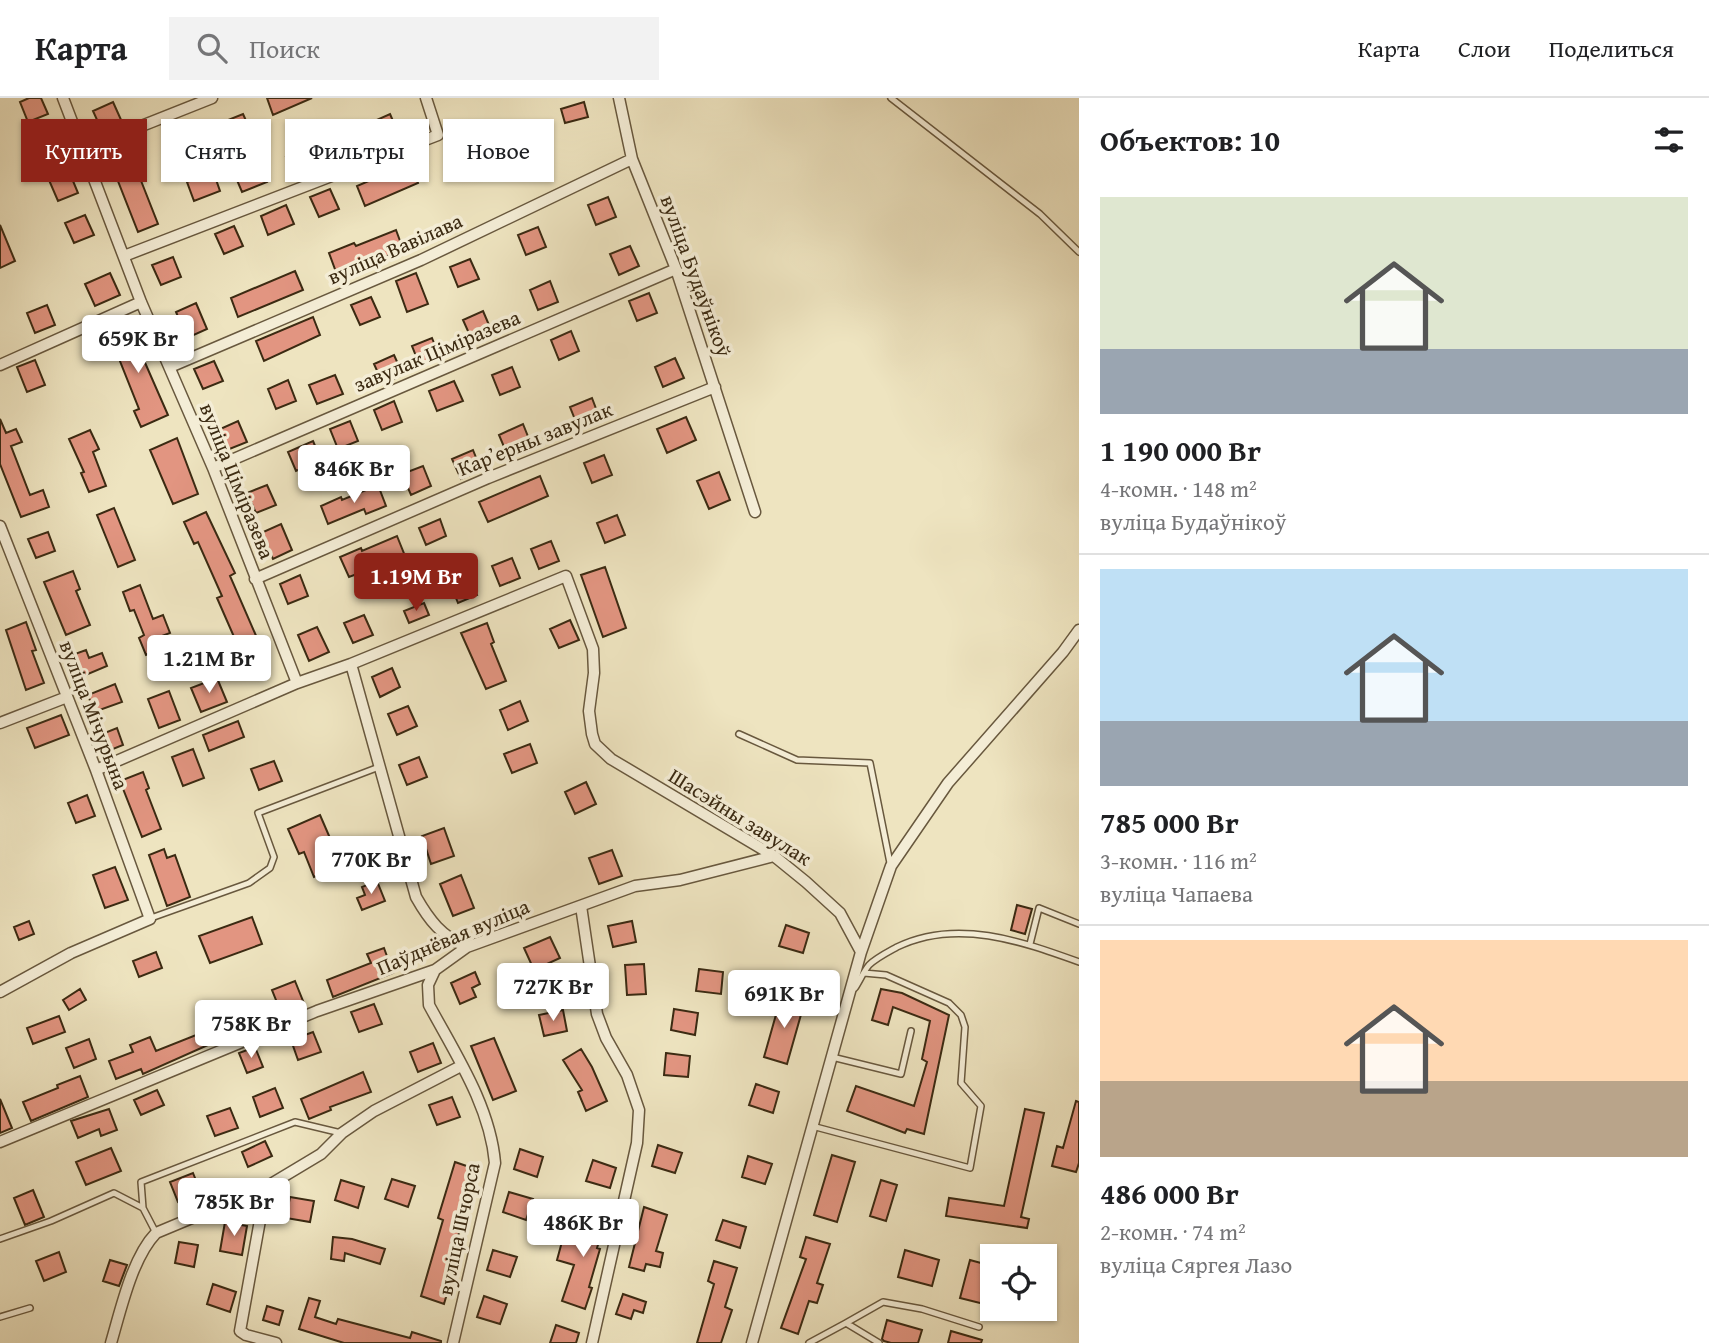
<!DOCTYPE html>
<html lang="ru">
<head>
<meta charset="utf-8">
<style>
  :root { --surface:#fff; --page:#f2f2f2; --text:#202124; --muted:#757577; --line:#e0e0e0; --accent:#8f2418 }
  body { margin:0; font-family:"Gentium Book Plus",serif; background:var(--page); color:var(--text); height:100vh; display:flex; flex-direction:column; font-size:26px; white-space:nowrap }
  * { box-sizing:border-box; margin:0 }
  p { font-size:23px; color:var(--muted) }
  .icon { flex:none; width:38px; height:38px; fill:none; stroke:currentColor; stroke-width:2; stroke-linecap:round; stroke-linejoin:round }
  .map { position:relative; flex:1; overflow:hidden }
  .drawer { display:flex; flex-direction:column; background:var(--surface); width:630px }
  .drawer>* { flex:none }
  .hud { position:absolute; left:21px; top:21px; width:665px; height:63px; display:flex; gap:14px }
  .controls { position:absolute; left:980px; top:1146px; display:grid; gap:14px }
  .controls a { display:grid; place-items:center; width:77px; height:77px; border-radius:0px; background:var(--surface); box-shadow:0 2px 5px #0004; font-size:35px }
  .price { position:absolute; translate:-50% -60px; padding:0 16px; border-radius:7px; background:#fff; color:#222; font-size:23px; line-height:46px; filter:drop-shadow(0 2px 4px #0008) }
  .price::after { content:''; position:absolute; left:50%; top:42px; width:21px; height:16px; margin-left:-10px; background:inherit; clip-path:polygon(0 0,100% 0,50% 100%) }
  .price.on { background:var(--accent); color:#fff }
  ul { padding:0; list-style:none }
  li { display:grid; align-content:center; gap:14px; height:371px; padding:0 21px }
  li+li { border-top:2px solid var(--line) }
  li span { display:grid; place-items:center; height:217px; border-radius:0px; color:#555 }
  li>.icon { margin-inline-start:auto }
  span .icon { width:126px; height:126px; fill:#fffc; stroke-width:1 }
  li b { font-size:30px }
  h2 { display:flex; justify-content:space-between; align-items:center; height:84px; padding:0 21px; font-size:30px }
  .chip { padding:0 24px; border-radius:0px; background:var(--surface); box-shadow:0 2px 5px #0004; font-size:24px; line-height:63px }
  .chip.on { background:var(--accent); color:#fff }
  header { display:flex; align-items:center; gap:42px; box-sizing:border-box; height:98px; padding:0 35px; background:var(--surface); border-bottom:2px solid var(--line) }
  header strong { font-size:33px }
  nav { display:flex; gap:38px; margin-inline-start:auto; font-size:24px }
  .search { width:490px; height:63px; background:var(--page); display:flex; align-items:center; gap:18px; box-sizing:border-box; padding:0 24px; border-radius:0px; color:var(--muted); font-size:26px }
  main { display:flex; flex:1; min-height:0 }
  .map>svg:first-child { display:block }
</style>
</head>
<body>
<header>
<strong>Карта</strong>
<div class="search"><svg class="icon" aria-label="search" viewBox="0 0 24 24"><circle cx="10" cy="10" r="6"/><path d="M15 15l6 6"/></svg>Поиск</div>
<nav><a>Карта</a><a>Слои</a><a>Поделиться</a></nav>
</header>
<main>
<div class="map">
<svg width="1079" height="1245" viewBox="0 0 1079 1245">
  <rect width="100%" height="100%" fill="#eee4c0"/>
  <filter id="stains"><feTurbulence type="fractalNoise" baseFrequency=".00286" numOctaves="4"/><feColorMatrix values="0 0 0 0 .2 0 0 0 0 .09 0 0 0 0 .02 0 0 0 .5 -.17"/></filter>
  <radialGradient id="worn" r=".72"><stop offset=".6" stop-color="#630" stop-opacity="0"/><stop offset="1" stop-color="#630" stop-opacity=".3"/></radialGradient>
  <path fill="#e29581" stroke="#3b2a12" stroke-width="2" d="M29,0H41L48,16L28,24L20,4Z
    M267,0H312L273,17Z
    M113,4L122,24L102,33L93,13Z
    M584,4L588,19L565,25L561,11Z
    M243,16L252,36L232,45L223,24Z
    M390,16L399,37L379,45L370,25Z
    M472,23L480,43L460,51L452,31Z
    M344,32L353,52L333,61L324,41Z
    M54,37L78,95L58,103L33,45Z
    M201,39L220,93L194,103L187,84L195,81L181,48Z
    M306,50L314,71L294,79L286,59Z
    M260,65L267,84L242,94L234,75Z
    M410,65L418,85L365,108L357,88Z
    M136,70L158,126L138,134L116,78Z
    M330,91L339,111L319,119L310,99Z
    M608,99L616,119L596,127L588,107Z
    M286,107L294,126L268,137L261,118Z
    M85,117L94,137L74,145L65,125Z
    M0,127L15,163L0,170Z
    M234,128L243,148L224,156L215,136Z
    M538,129L546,149L526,157L518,137Z
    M396,132L403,151L378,162L376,158L336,174L329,155L354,145L356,148Z
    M630,148L639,168L619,177L610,156Z
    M173,159L181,179L161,187L152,167Z
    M470,161L479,181L458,189L450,169Z
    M295,173L303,192L238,219L231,200Z
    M110,175L120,197L95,208L85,186Z
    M416,175L428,206L407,214L396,183Z
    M550,183L558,204L538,212L530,192Z
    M649,195L657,215L637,223L629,203Z
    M371,199L380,219L360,227L351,207Z
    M196,205L207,231L187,240L176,214Z
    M47,207L55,227L35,235L27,215Z
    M483,213L492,234L472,242L463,222Z
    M313,219L320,237L264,263L256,243Z
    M131,224L142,249L139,251L168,317L141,329L134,313L139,311L108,233Z
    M571,233L579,253L559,262L551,242Z
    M432,240L440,260L420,268L412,248Z
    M394,257L403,277L383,286L374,266Z
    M675,260L684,280L663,289L655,269Z
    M35,262L45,287L27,294L17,269Z
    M214,263L223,283L203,291L194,271Z
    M512,269L520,289L500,297L492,277Z
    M335,277L343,296L317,306L309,287Z
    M288,282L296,303L276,311L268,291Z
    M454,283L463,303L437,313L429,293Z
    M592,300L598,316L576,324L570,309Z
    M394,303L402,324L382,332L374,312Z
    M686,319L696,342L667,355L657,331Z
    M0,321L6,335L16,331L22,344L11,348L30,397L43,392L49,409L21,419L0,366Z
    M238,323L247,344L227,352L218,332Z
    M350,323L358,343L338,351L330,331Z
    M523,326L531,346L507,356L499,337Z
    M90,332L99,351L93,354L106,388L89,394L81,375L84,374L69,341Z
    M177,340L198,396L173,406L150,352Z
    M313,343L321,362L296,373L288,354Z
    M473,352L481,372L461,381L452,361Z
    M604,357L612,377L592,385L584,365Z
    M423,368L431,388L411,397L402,376Z
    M719,374L730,402L709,411L697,383Z
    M540,378L548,398L488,424L479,404Z
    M267,387L276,407L256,415L247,395Z
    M378,387L386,408L366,416L364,411L328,426L321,408L341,399L342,402Z
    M114,410L135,462L118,469L97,417Z
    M206,414L235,475L230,478L264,556L245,564L217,500L222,498L198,444L194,446L184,424Z
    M617,417L625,437L605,445L597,425Z
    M440,421L446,438L426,447L419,430Z
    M281,426L292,452L273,461L261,435Z
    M48,434L55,453L36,460L28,441Z
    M397,438L405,458L349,479L340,459L361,450L362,453Z
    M551,443L559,463L539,471L531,451Z
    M512,460L520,480L500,488L492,468Z
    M605,469L626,530L603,539L581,477Z
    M73,473L80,491L76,493L90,527L66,537L44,484Z
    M460,475L464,485L471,482L477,497L458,505L448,480Z
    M300,477L308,498L288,506L280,486Z
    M140,487L153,521L163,517L170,535L159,539L163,550L146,557L139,540L144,537L134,512L130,513L123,494Z
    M424,505L429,517L409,525L404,513Z
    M364,517L373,537L353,545L344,525Z
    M570,522L579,542L559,550L550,531Z
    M26,524L36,552L32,553L44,585L26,592L6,532Z
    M487,525L494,544L491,546L506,583L486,591L461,535Z
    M317,529L329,554L309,563L298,537Z
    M86,552L89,560L102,555L107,568L81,579L72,557Z
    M392,570L400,589L380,599L372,579Z
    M217,580L227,604L201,614L191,590Z
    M115,586L122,604L94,614L88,597Z
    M169,593L180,622L159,630L148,601Z
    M520,603L528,623L508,632L500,612Z
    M408,608L417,628L397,637L388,616Z
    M61,617L69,637L35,650L27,630Z
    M238,623L244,639L209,653L203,637Z
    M117,630L123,647L108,653L102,636Z
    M530,646L537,665L512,675L504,656Z
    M193,651L204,680L183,688L172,659Z
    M419,659L427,679L407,687L399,667Z
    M274,663L282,683L259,692L251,671Z
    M143,674L149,690L146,692L161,731L142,739L120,683Z
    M586,684L596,706L575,716L565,694Z
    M87,697L95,718L76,725L68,705Z
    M320,717L333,747L328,749L337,770L314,779L304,754L299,756L288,731Z
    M444,730L454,758L431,766L422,738Z
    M164,751L167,760L175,757L190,799L167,808L149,757Z
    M612,752L622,778L599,786L589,760Z
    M115,769L128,802L105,810L93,777Z
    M461,777L474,810L453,818L440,786Z
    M377,783L385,803L362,812L357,800L365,797L362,789Z
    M1017,807L1032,811L1025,836L1011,832Z
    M252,819L262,846L210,865L199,838Z
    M29,823L34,836L19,842L14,829Z
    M632,823L636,844L613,849L608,828Z
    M786,827L809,835L803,855L779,848Z
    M550,839L560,860L534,872L524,850Z
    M384,850L393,875L333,899L327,882L371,865L367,856Z
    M156,854L162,870L139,879L133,863Z
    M644,866L646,896L627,897L625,867Z
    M699,871L723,874L721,896L696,893Z
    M475,874L480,886L472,890L476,899L460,906L451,885Z
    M295,883L305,908L282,917L272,892Z
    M80,891L86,902L69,912L63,902Z
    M881,891L902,895L949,917L924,1036L907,1031L905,1035L847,1013L856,988L914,1008L927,964L922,961L930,923L893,909L888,927L872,922Z
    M781,899L804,906L787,966L764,959Z
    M374,906L382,926L359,934L351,914Z
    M674,911L698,915L695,937L671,932Z
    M563,912L567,933L544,938L539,917Z
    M237,917L244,931L143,976L141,971L116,981L109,963L133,954L130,947L150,939L156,953L219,928L218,926Z
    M59,918L65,934L33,946L27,930Z
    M313,934L321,954L298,962L291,942Z
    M494,940L516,993L493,1002L471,948Z
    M89,941L96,961L74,970L66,950Z
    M433,945L441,965L418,974L410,954Z
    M255,949L263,969L247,975L239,955Z
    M581,951L592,969L607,1003L586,1013L578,994L582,992L563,962Z
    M666,955L690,958L688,979L664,977Z
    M363,974L371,994L330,1009L331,1012L309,1021L301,1001Z
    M80,978L88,999L31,1023L23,1004L58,990L57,987Z
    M756,986L779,994L773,1015L749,1007Z
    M275,990L283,1010L260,1019L253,999Z
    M157,992L164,1007L141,1017L134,1002Z
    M452,999L460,1019L437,1027L429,1007Z
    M0,1001L12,1030L0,1035Z
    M1076,1003L1079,1004V1065L1076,1074L1052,1068L1057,1048L1063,1050Z
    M230,1010L238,1030L215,1038L207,1018Z
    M109,1011L117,1032L101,1038L99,1031L78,1040L71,1023Z
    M1025,1011L1044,1015L1021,1119L1029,1121L1027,1130L946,1118L949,1100L1004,1108Z
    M265,1043L272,1058L248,1069L242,1054Z
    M658,1047L682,1055L675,1075L652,1068Z
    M111,1050L121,1073L86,1087L76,1064Z
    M520,1051L543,1059L537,1079L514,1071Z
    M832,1057L855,1064L837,1124L814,1117Z
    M748,1058L772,1066L765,1086L742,1079Z
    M593,1062L616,1070L610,1090L586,1083Z
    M455,1064L478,1072L456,1145L461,1147L444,1206L421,1198L443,1122L438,1120Z
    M193,1075L201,1095L178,1104L170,1084Z
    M392,1081L415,1088L408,1109L385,1101Z
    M341,1082L364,1089L358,1110L335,1102Z
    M881,1082L897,1087L886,1123L870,1118Z
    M33,1092L44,1119L25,1127L14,1100Z
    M509,1094L533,1101L526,1122L503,1114Z
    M290,1099L314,1103L310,1124L286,1120Z
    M644,1109L667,1117L656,1153L663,1155L660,1169L646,1166L644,1173L629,1169Z
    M590,1110L608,1115L597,1150L600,1151L589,1189L592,1190L585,1211L562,1203L574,1167L557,1162L563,1140L580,1145Z
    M723,1122L746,1129L740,1150L716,1142Z
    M225,1124L247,1128L242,1157L220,1153Z
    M333,1139L352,1141L385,1151L380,1166L345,1155L344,1163L331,1161Z
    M806,1139L830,1146L817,1185L823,1187L817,1205L809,1203L798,1236L781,1230L806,1161L800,1159Z
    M179,1144L198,1147L194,1169L175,1165Z
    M493,1152L517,1159L510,1179L487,1172Z
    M905,1152L939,1162L932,1188L898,1179Z
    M59,1154L66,1174L44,1183L36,1163Z
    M110,1162L127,1167L119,1188L103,1183Z
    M970,1162L992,1168V1208L960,1200Z
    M714,1163L737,1170L725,1209L732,1212L721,1245H697L714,1186L708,1183Z
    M213,1186L236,1194L230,1214L207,1206Z
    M623,1196L646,1204L643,1215L634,1212L631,1221L616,1216Z
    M484,1198L507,1206L500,1226L477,1219Z
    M309,1200L320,1203L315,1219L336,1226L338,1221L410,1240L412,1234L441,1243V1245H344L299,1231Z
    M267,1208L283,1213L279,1227L263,1222Z
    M887,1222L922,1232L918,1245H891L884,1243L882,1241Z
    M556,1227L579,1235L576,1245H550Z
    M951,1233L982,1242L981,1245H948Z"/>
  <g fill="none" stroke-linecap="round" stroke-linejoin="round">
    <g stroke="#68583e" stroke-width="8">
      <path id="service" d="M891,0L1040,116L1079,154
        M739,636L797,662L870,665L890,765
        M151,820L249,785L270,770L274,759L258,715L379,669
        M1030,846L1039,810L1079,826
        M855,890C860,882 864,873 869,867C876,860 888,854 897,849C956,820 1021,843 1079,864
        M832,959L901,976L911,933
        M812,1028L970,1070L981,1008L961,985L965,929L961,917L949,905L886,877L864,875
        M143,1110L141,1084L295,1024L341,1035
        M0,1141L51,1123L114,1095L143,1110L156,1135
        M0,1219L30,1210
        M846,1225L883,1204L922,1211L979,1229
        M809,1245L846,1225L879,1245"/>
    </g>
    <g stroke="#68583e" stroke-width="13">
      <path id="minor" d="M63,0L141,204L213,370L297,585
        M619,0L632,61L676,171L755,414
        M81,52L212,0
        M124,158L438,37L426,0
        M0,267L141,204
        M170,269L421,162L632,61
        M213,370L676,171
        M0,428L96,672L150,821L71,855L0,894
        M255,481L488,380L715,289
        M351,566L416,799C429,822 442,839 467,849
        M0,625L67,599
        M96,672L297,585L351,566L566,478L593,551L594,575L589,613L592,636L595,646L611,661L774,758L806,784L840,815L861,854
        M581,808L597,916L606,940L627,977L639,1012L637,1045L592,1245
        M435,872L428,887L429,907C456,957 490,1008 495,1065L453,1245
        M0,1044L317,913L435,872L467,849L635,788L680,782L774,758
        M266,1089L240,1233L246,1237L276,1245
        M111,1245C121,1211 132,1160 156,1135L266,1089L321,1056L342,1035L374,1013L461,968
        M752,1245L861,854L891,768L948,685L1063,554L1079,532"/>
    </g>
    <use href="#service" stroke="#f4edd6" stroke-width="5"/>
    <use href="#minor" stroke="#f4edd6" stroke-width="10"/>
  </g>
  <g text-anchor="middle" stroke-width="7" stroke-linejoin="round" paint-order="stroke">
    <g font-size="21" fill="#3b2a12" stroke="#f4edd6">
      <text transform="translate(395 151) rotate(-24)" y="7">вуліца Вавілава</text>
      <text transform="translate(696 178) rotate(70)" y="7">вуліца Будаўнікоў</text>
      <text transform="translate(437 253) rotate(-23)" y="7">завулак Ціміразева</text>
      <text transform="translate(535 341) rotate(-22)" y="7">Карʼерны завулак</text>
      <text transform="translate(237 383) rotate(68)" y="7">вуліца Ціміразева</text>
      <text transform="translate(94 617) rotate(69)" y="7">вуліца Мічурына</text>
      <text transform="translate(740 719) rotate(32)" y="7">Шасэйны завулак</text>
      <text transform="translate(453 839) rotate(-23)" y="7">Паўднёвая вуліца</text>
      <text transform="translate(459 1131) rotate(-78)" y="7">вуліца Шчорса</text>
    </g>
  </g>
  <rect width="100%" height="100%" filter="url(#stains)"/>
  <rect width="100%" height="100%" fill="url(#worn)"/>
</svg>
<div class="controls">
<a><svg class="icon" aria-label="locate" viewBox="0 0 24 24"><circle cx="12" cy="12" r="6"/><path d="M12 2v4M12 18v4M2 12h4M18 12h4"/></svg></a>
</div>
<b class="price" style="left:138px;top:277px">659K Br</b>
<b class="price" style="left:354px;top:407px">846K Br</b>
<b class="price on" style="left:416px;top:515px">1.19M Br</b>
<b class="price" style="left:209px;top:597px">1.21M Br</b>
<b class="price" style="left:371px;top:798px">770K Br</b>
<b class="price" style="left:553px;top:925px">727K Br</b>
<b class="price" style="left:784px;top:932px">691K Br</b>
<b class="price" style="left:251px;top:962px">758K Br</b>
<b class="price" style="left:234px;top:1140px">785K Br</b>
<b class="price" style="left:583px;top:1161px">486K Br</b>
<div class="hud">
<a class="chip on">Купить</a>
<a class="chip">Снять</a>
<a class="chip">Фильтры</a>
<a class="chip">Новое</a>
</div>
</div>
<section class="drawer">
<h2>Объектов: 10<svg class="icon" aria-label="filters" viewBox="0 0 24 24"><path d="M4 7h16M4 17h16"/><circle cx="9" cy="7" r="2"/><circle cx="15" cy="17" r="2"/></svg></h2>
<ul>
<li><span style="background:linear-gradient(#dfe7d0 70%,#9aa5b1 0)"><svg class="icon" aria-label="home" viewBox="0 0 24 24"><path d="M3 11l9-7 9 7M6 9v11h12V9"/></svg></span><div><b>1 190 000 Br</b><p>4-комн. · 148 m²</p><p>вуліца Будаўнікоў</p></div></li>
<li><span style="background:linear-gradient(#bfe0f5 70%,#9aa5b1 0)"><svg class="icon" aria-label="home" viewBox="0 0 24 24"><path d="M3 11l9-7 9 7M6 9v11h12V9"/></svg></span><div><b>785 000 Br</b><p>3-комн. · 116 m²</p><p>вуліца Чапаева</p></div></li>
<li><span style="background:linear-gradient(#ffd9b3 65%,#b9a48a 0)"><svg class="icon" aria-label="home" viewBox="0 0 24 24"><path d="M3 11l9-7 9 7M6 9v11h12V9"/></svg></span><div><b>486 000 Br</b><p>2-комн. · 74 m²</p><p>вуліца Сяргея Лазо</p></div></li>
</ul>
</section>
</main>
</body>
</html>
